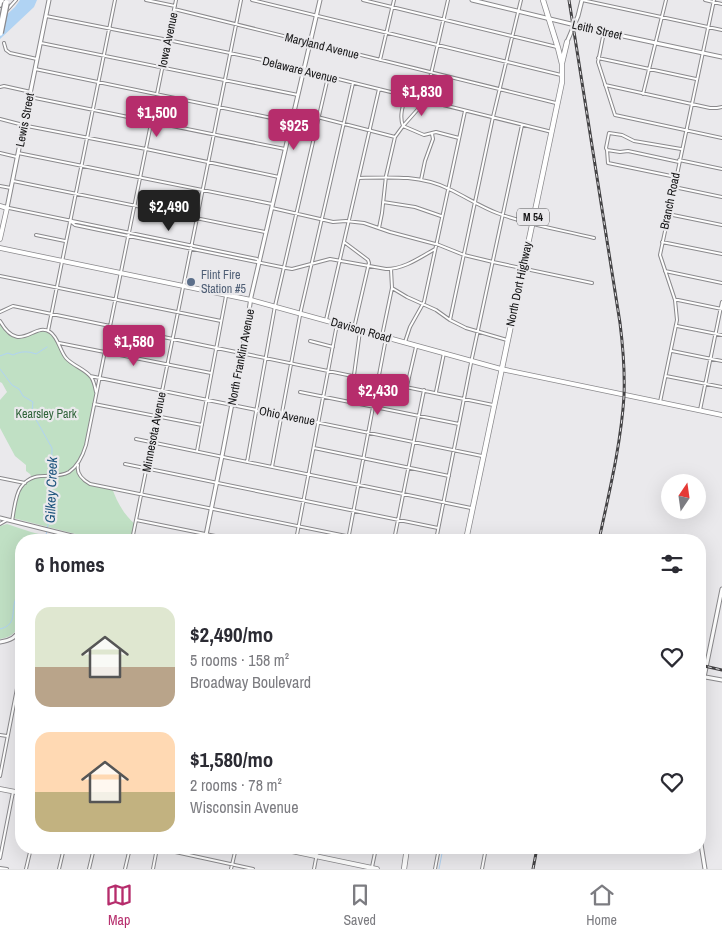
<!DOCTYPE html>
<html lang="en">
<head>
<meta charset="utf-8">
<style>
  :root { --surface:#fff; --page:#f2f2f3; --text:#2b2b33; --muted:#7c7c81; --line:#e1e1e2; --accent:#b62d6c }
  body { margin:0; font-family:"Archivo Narrow",sans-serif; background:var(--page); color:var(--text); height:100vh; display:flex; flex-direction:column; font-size:19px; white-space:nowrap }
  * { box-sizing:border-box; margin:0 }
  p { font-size:16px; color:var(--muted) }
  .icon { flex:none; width:28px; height:28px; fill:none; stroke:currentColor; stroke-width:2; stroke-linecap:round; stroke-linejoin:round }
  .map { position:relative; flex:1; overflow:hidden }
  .details { position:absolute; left:15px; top:534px; width:691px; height:320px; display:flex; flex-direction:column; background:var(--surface); border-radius:20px; box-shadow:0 5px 20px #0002 }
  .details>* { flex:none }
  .needle { width:32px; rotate:13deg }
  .controls { position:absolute; left:661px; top:474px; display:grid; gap:10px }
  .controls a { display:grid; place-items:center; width:45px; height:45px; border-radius:50%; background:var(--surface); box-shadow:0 5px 20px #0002; font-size:25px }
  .price { position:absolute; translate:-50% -42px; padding:0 11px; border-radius:5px; background:var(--accent); color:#fff; font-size:16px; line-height:32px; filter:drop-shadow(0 1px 2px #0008) }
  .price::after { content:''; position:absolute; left:50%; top:30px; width:15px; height:11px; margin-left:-8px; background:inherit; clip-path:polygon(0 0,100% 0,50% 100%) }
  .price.on { background:#222; color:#fff }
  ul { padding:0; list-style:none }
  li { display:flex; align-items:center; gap:15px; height:125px; padding:0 20px }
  li span { display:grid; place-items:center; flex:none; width:140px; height:100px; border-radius:15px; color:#555 }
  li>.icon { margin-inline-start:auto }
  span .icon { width:60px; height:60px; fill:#fffc; stroke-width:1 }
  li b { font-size:21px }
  h2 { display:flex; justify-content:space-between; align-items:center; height:60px; padding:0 20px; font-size:21px }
  .dock { display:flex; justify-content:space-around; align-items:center; height:70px; border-top:1px solid var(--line); background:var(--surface); font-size:14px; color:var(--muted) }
  .dock a { display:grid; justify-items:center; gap:2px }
  .dock .on { color:var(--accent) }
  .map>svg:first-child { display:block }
</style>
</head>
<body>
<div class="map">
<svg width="722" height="869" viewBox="0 0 722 869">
  <rect width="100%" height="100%" fill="#eae9ec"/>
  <path fill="#c0e0c4" d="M0,321L5,330L16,336L23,337L38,331H48L51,333L59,343L67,360L90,376L93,382L96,394L86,445L78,463L77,468L80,476L90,484L112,488C117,502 124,515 135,524L132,540H99L13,518C17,500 16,489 32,478L30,474L26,471V465L15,456L0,428V400L7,392L2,383L0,382Z
    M7,524L31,532L62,540H21V601C14,618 27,634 0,639V526Z"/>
  <path fill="#b0d3f3" d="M20,0H37L34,7L0,39V21L15,7Z"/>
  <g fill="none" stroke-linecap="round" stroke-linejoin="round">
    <path stroke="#b0d3f3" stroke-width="1" d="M0,356L8,353L13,355C21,351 28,351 36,354L47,347
      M0,369L12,385L19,389L23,396L33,402L32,411L34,416L52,448L51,502L52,505L46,535L47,540
      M0,629C22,624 6,605 21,591
      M439,869L443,848"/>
    <g stroke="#8a898c" stroke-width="4">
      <path id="minor" d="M146,0L175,6
        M252,0L561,75
        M363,0L557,47
        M582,0L722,30
        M705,0L722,4
        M174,9L556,103
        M7,10L16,0
        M46,16L168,40L301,68L306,71L552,132
        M604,32L598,62L615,115L722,138
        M4,43L6,50L10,53L37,59
        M41,43L298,95
        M598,58L696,79
        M380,60L394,0
        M35,69L291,122
        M605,85L710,108H717L722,107
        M0,87L4,86L31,92
        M643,94L666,0
        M406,96C403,105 399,116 403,126L424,135L436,132L459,138
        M30,97L285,149
        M294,111L395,137
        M0,119L27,126L146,149L279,177
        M607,150L608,163L676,177
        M0,153L17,157
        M18,153L272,204
        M679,160L722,169
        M679,162L628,151L620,152L607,150L606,148L609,133L622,135L634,141L681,149
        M359,178C391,177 420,175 449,189C466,197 481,207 497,213C528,225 562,230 594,238
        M421,180L425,161L433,139L432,134
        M13,181L265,232
        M0,186L11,188
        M674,187L722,197
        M383,202L415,207L441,216
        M9,208L257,259L259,262
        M272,208L333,222L346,221L364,223L390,232L439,245L464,255L493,262L592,283
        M668,214L722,225
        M70,221L75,225L99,230L286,268L292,269L330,259L386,269C404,269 419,258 435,249
        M379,228L382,213L386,176L395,137L403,126L419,108L423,100L428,87L448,0
        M36,235L65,241
        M344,242L368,260L369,263L354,328
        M662,242L722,254
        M665,271L722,283
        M0,276L221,321
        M392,288L407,297L436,310L450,320L466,328L507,340
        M675,300H678L722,309
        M0,312L13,306L493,405
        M326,320L379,89
        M450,320L493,117L521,0
        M0,321C20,356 34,321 50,332C58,337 60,351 66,358C73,366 85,369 91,377C94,381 95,387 96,392
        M677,326L722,335
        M48,331L115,0
        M382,336L392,288L391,269
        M310,341L333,347
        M405,342L410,327L424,302L465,111
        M59,343L211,373
        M672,351L722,361
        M354,375L360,331
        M90,376L482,456
        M666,376L722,387
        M407,386L416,347
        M300,392L459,424
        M436,392L444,353
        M660,402L677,320L675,300L660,255L714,0
        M94,404L202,425
        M700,410L722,302
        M136,439L471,508
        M314,448L449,476
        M197,451L226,296
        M247,462L275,306L328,77
        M125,464L438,528
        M78,465C76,474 83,480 90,484L366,540
        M272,467L301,310L353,83
        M0,478L25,483
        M136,520L235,540
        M12,521C14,511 15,495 21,487C35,468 54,481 69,472C78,466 83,455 86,445L176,0
        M0,524L7,520
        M132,540L241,0
        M296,540L337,324
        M348,540L386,338
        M394,540L424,390
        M436,540L472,358L522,125
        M0,735L7,736
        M0,776L21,668
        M157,848L253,869
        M0,858L13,792
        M372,867L376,848
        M0,868L7,869
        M26,869L31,848
        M59,869L64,848
        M89,869L94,848
        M125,869L130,848
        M153,869L157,848
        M231,869L236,848
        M314,869L318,848
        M435,869L439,848
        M482,869L486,848"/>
    </g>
    <g stroke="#8a898c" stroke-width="5">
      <path id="tertiary" d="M472,0L604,32L722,57
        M567,42L578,16L582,0
        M7,208L49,0
        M0,518L88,540
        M205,540L222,456L247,325L251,297L320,0
        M0,642C10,641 17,637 21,628
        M700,676L722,680
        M700,697L722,589
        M700,838L705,869"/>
    </g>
    <g stroke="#8a898c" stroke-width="5.5">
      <path id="secondary" d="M0,206L7,208L0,239
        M0,248L251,300L501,369L722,415
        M0,789L21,793
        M277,848L377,869"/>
    </g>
    <g stroke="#8a898c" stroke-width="6">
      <path id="primary" d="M562,63L567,42
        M466,540L562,82V64L558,48L543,0
        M404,869L407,848"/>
    </g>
    <g stroke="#8a898c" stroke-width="8">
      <path id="motorway" d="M0,4L1,0"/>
    </g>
    <use href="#minor" stroke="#fff" stroke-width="2"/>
    <use href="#tertiary" stroke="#fff" stroke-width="3"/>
    <use href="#secondary" stroke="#fff" stroke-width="4"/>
    <use href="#primary" stroke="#fff" stroke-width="4.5"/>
    <use href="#motorway" stroke="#fff" stroke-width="5.5"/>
    <g stroke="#444345" stroke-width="3">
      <path id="rail" d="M569,0L620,323C623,347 625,371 624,396C621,444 609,493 599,540
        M700,665L722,670
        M533,869L537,848"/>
    </g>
    <use href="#rail" stroke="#eae9ec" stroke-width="1" stroke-dasharray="4" stroke-linecap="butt"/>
    <g stroke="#8a898c" stroke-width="8" stroke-linecap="butt">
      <path id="motorway-bridge" d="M0,33L6,3"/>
    </g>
    <use href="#motorway-bridge" stroke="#fff" stroke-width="5.5"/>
  </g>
  <circle fill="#5c6f8a" stroke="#eae9ec" stroke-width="2" cx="191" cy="282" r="5"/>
  <g text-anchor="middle" stroke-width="4.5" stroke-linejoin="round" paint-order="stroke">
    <rect fill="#eae9ec" stroke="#545456" stroke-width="1" x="517" y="208.5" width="32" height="17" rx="4"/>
    <g font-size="11" font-weight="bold" fill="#141415">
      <text x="533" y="221">M 54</text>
    </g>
    <g font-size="12" fill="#141415" stroke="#eae9ec">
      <text transform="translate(597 30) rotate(13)" y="4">Leith Street</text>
      <text transform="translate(168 40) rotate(-78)" y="4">Iowa Avenue</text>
      <text transform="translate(322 46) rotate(14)" y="4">Maryland Avenue</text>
      <text transform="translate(300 70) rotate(14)" y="4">Delaware Avenue</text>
      <text transform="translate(25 120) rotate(-79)" y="4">Lewis Street</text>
      <text transform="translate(670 201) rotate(-78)" y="4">Branch Road</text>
      <text transform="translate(519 284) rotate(-78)" y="4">North Dort Highway</text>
      <text transform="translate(361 330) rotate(16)" y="4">Davison Road</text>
      <text transform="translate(241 357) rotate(-79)" y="4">North Franklin Avenue</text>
      <text transform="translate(287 416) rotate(11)" y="4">Ohio Avenue</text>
      <text transform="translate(154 432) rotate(-79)" y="4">Minnesota Avenue</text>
    </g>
    <g font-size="12" fill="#4e5e75" stroke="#eae9ec" text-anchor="start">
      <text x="201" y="279">Flint Fire<tspan x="201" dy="14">Station #5</tspan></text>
    </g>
    <g font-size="12" fill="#2f6339" stroke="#eae9ec">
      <text x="46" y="418">Kearsley Park</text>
    </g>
    <g font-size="14" font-style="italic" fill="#20567f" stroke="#eae9ec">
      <text transform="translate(51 490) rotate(-88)" y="5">Gilkey Creek</text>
    </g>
  </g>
</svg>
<div class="controls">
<a><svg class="needle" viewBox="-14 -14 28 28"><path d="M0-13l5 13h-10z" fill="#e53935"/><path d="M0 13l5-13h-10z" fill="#7c7c81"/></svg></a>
</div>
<b class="price" style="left:422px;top:117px">$1,830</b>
<b class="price" style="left:157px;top:138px">$1,500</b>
<b class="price" style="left:294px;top:151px">$925</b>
<b class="price on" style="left:169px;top:232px">$2,490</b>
<b class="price" style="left:134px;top:367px">$1,580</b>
<b class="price" style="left:378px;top:416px">$2,430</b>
<section class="details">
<h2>6 homes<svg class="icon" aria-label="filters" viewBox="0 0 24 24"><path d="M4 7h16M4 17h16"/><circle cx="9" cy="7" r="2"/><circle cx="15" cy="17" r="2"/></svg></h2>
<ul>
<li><span style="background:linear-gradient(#dfe7d0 60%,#b9a48a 0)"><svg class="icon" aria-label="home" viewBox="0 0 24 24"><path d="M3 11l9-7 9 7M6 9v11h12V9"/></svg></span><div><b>$2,490/mo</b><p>5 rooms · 158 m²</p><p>Broadway Boulevard</p></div><svg class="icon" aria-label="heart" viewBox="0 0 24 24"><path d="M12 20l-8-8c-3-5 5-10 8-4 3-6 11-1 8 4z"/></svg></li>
<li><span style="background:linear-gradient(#ffd9b3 60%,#c2b280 0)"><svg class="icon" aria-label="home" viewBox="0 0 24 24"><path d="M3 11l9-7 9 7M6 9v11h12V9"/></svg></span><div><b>$1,580/mo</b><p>2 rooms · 78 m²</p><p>Wisconsin Avenue</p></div><svg class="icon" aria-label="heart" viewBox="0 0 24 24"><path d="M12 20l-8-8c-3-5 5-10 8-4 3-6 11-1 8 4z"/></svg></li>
</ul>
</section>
</div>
<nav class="dock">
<a class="on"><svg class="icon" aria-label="map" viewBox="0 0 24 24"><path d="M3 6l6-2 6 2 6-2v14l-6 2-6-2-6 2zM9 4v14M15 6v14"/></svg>Map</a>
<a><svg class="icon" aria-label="saved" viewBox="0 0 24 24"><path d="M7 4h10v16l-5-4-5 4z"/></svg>Saved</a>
<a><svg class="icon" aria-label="home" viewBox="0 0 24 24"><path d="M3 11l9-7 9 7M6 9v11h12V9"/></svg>Home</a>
</nav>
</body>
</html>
